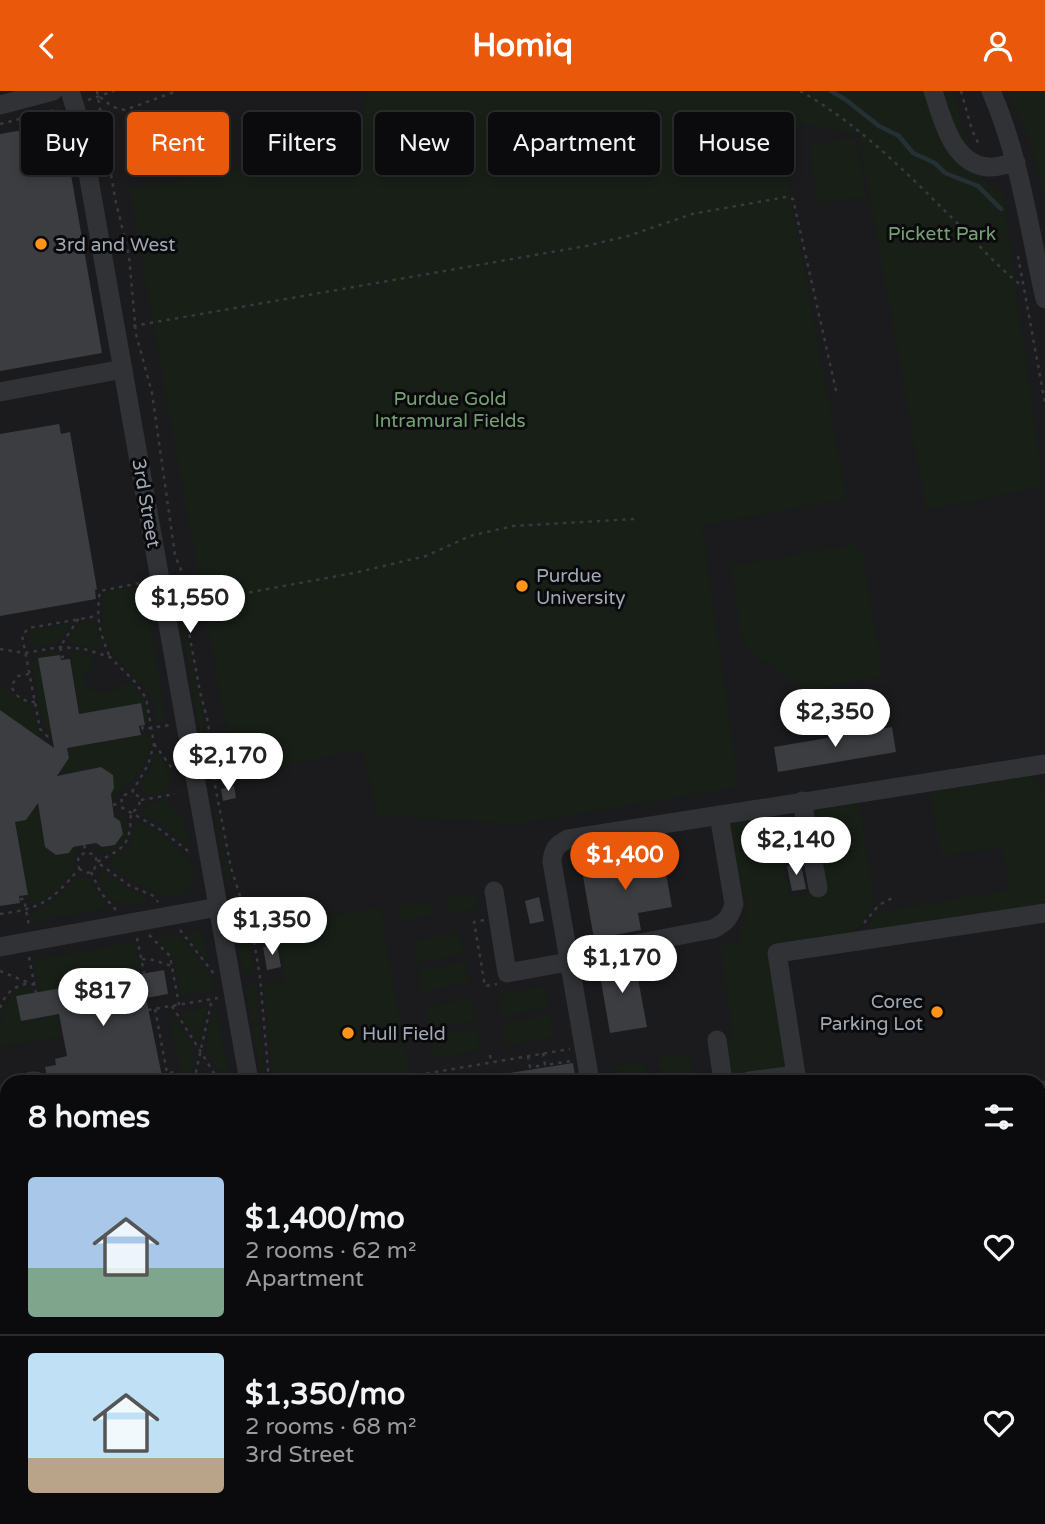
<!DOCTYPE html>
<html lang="en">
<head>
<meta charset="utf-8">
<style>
  :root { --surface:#0b0b0d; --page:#19191b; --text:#f1f3f6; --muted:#9a9b9d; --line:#2b2b2e; --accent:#ea580c }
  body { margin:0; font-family:"Varela Round",sans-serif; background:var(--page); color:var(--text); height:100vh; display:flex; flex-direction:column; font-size:26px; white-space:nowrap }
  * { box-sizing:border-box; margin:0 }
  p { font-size:23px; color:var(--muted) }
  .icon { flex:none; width:38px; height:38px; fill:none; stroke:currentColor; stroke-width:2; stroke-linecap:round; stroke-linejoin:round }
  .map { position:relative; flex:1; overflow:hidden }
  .side { position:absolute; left:0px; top:984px; width:1046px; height:450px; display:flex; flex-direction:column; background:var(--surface); border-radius:21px 21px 0 0; box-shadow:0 4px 10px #0003,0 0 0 2px var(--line) }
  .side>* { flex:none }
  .hud { position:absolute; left:21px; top:21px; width:1004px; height:63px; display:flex; gap:14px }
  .price { position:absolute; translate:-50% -60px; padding:0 16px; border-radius:24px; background:#fff; color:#222; font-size:23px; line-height:46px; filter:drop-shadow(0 2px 4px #0008) }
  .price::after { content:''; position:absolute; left:50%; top:42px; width:21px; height:16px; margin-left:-10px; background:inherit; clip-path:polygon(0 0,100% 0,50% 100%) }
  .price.selected { background:var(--accent); color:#fff }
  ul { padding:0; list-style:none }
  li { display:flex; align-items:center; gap:21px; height:175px; padding:0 28px }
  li+li { border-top:2px solid var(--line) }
  li span { display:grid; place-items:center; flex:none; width:196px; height:140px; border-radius:7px; color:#555 }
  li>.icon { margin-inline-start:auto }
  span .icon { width:84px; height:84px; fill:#fffc; stroke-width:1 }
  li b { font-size:30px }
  h2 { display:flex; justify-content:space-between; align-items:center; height:84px; padding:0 28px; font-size:30px }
  .tag { padding:0 24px; border-radius:7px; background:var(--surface); box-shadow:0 4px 10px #0003,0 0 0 2px var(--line); font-size:24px; line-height:63px }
  .tag.selected { background:var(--accent); color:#fff }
  header { display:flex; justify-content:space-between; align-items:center; height:91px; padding:0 28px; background:var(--accent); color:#fff; font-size:32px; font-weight:800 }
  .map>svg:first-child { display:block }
</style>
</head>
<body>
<header><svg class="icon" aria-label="back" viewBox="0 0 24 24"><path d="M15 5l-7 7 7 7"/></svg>Homiq<svg class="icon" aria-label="person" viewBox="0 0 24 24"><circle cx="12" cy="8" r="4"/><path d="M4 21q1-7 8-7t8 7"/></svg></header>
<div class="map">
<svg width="1045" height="1433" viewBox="0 0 1045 1433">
  <rect width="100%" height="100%" fill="#0f0f11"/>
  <path fill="#1b1b1e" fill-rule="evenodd" d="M0,0H1045V1433H0ZM7,990H1040V1426H7Z"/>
  <path fill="#171f17" d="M368,0H953L963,36L984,90L1003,102L1043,396L926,419L858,43L776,28L847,408L702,435L739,696L516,733L377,724L363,659L234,683L129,99L353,55Z
    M1007,0H1045V108L1030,52Z
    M855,46L866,105L818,114L808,54Z
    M854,453L863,462L883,585L814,599L793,591L754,563L740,545L731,475Z
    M143,494L167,629L159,632L156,630L152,611L147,601L140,591L116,567L104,545L101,520L104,501Z
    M92,529L95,531L102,555L100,559L67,551L82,530Z
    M71,532L58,550L36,557L29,553L27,544L33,539Z
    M184,532L204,629L211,688L208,689L181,533Z
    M57,559L60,564L38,568L51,639L48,640L43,635L32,570L38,563Z
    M70,560L91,564L94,578L84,580L88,600L98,598L99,602L118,599L117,595L132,592L144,608L148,632L145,634L141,612L83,622L79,620Z
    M0,595C10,601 28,610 33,620C38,631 35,639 45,647L41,648L0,619Z
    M148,643L152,648L148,665L140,681L138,679L134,683L136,686L116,705L111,706V703L114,697L113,684L101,676L61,684L58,683L69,668L67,657Z
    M157,660L169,679L171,690L164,702L144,704L139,695L151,676Z
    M1025,684C1037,686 1042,695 1045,706V814L977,824L976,820L973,821V824L863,840L880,820L1010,799L1002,756L943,765L940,762L929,698Z
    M213,701L228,779L233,795L227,796L211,703Z
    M857,705L875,812L854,842L770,854L788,976L733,985L725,947L733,946L720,856L742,851L739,838C748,826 748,817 746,803L738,804L728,732L789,723L801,735L805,754L794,761L796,772L784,774L790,806L822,800C818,776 800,724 829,710C836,707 848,706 857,705Z
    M165,709C181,720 189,734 187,753H183L168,738L144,724L145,714Z
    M36,714L45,756L56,764L69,762L73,756L76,755L77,760C72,766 75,769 72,777C66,793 50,807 34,814L29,812L15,731L26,729Z
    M119,721C138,743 121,768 94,758L93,752H96L102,756L115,754L123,743L120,730L115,726L114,722Z
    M137,731C155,737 189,761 193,781C194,786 192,793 189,797C174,820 126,787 111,776L112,767C142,750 125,747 137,731Z
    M102,778L131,799L146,806L148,810C123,820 101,810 99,782Z
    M80,786L90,788C93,793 105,814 106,817L33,831V822L53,811L75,787Z
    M476,802L479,817L447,823L444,807Z
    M431,809L433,825L401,830L399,814Z
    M380,816L411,990H273L263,893L282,890L285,893L275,835Z
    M244,832L255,881L244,884L234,834Z
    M202,839L203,840L209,873L184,842Z
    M459,841L463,863L416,872L412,850Z
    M178,843L210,883L213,899L180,905L174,869L156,848Z
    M135,851L142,883L39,901L32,869Z
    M465,871L468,892L421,901L417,879Z
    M257,893L258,924L266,990H262L245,896Z
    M32,895L33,902L21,930L23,933L27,932V929L41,930V926L59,923L60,929L57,930L60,946L0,956C0,926 0,902 32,895Z
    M544,895L548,917L501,925L497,903Z
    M471,908L475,930L428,938L424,916Z
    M214,915L216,916L230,990H224C200,953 204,957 214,915Z
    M207,916L199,953L178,922Z
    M169,924H172C190,951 199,952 191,985L181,987Z
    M549,924L553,946L506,954L502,932Z
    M476,937L480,959L433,967L429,945Z
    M688,962L693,990H662L658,967Z
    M643,970L647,990H616L613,976Z
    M1045,1082V1321L1040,1322V1083Z
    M7,1385V1426L43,1427L21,1433H0V1392Z
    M1045,1414V1433H972L977,1431V1426H995L996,1430L1017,1426H1040V1415Z"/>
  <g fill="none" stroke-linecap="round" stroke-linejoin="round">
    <path stroke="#253035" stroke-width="4.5" d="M831,0L846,9L879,35L899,45L913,62L935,72L945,82L978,95L1001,118"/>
  </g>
  <path fill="#3b3d41" d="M62,32L102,262L0,280V43Z
    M59,333L61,343L70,341L97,498L95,499L96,508L0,525V343Z
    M60,564L61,569L70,568L79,623L141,612L145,634L139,635L141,644L67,657L69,667L57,685L101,676L113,684L114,697L111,703L114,726L120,730L123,743L115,754L102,756L96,752L84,754L73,756L69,762L56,764L45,756L38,712L26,729L15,731L28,804L19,805L20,812L0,815V619L54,657L38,567Z
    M892,636L896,661L778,681L774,656Z
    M234,695L236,707L223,710L221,698Z
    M662,760L672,816L638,822L641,839L594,848L581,774Z
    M801,773L806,798L792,800L787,775Z
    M539,806L544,830L530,833L525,810Z
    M277,853L281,876L267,879L263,856Z
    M634,866L647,936L610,942L598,873Z
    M164,879L168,903L146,907L163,990H48L45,976L56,974L55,968L67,965L59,923L21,930L16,905Z
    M573,972L576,990H496V984Z"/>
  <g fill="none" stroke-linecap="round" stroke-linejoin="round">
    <path stroke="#36393d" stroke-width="2.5" stroke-dasharray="3.5 5" stroke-linecap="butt" d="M97,0L115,107L129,165L136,243L152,302L175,464L181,479L185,520L200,601L208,631L215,694L231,777L253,844L260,886L269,990
      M800,0C854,30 902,77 945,120C971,145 994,173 1022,195
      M961,0L972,39L980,56
      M100,6L113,16L125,19L177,0
      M88,9L114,0
      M0,33L58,18
      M1018,165L1045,312
      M133,235L586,155L628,145L692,123L786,106L793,108L837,304
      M184,520L219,507L354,482L426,465L470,445L513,435L634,428
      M0,558L25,562L60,556L84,558L110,566L135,591L146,607L154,653L148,674L132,701L122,705L121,716L161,739L192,763
      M109,564C99,540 96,526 100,500L145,491
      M61,566H63L60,556L79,527
      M29,583L18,585L11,595C17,607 22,610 35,611
      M142,635L143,638L170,634
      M48,646L40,638L22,544L29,537L97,525
      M154,653L172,677
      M141,709L175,703
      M113,714L120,712
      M84,754L86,761
      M79,778L88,782L94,779L97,771C126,756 130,754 131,721C138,719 141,713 139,706L132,701
      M91,781L101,802L116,819
      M20,808H24L29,835
      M0,823C43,817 51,810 79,778L78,766L86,761L95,764L97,771L130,795L152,804L158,811
      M484,829L474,831L485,895L497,893
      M864,832L879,814L892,807
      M180,839L214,883
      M149,844L170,865L179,914
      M137,847L144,882
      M29,866L36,902
      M142,868L153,869L172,875
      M0,880L34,894
      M172,915L219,990
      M0,917C6,901 13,896 29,892
      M155,918L167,982L175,981L177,990
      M148,919L218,907
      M543,962L545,974L572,970
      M490,964L491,971
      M528,965L530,976L545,974
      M171,981L172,985L164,987V990L176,987
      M418,984L570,958
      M194,990L212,908
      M1040,1020L1045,1019
      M0,1118L7,1117
      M0,1169L7,1167
      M0,1305L7,1306
      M0,1372L5,1364L3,1363
      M0,1384L7,1381
      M47,1426V1428
      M281,1426L282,1430
      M385,1426L386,1433
      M477,1426L478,1433
      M635,1426L636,1433
      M969,1426L970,1433
      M600,1428L601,1433
      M557,1433L562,1431
      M605,1433L619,1426
      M876,1433L921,1426"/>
    <path stroke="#303236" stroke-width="19" d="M70,0L78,26L249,990
      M933,0C943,29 952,73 988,76C997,77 1008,73 1016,71
      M991,0C1020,66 1029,138 1045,208
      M0,14L53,0
      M0,301L123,278
      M802,710L818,797
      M494,800L507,882L568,871
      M0,856L218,816
      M567,866L713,838C725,832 730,827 734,813L719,724
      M717,949L723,990
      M31,990H36
      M590,990L552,771C553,758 556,754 568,748L1045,673
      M749,990L796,984L777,862L1045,822
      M1040,1000L1045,999
      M0,1006L7,1045
      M1040,1060L1045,1059
      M0,1141L7,1140
      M1040,1398L1045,1397
      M315,1426L316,1433
      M765,1426L766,1433
      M81,1433C124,1426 169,1427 211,1433
      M807,1433L853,1426"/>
  </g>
  <g fill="#ff9419" stroke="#0a0a0c" stroke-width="2.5">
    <circle cx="41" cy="153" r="7"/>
    <circle cx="522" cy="495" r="7"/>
    <circle cx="937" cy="921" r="7"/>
    <circle cx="348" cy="942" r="7"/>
  </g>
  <g text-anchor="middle" stroke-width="6" stroke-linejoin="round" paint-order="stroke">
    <g font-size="19" fill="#76a073" stroke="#0a0a0c">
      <text x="942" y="149">Pickett Park</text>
      <text x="450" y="314">Purdue Gold<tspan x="450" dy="22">Intramural Fields</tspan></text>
    </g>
    <g font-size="19" fill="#9fa8b3" stroke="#0a0a0c" text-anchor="start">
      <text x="55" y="160">3rd and West</text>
      <text x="536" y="491">Purdue<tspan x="536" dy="22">University</tspan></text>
      <text x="923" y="917" text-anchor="end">Corec<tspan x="923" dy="22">Parking Lot</tspan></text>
      <text x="362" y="949">Hull Field</text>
    </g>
    <g font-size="19" fill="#9fa8b3" stroke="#0a0a0c">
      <text transform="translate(147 412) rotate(80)" y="7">3rd Street</text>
    </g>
  </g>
</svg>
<b class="price" style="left:190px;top:544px">$1,550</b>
<b class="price" style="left:835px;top:658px">$2,350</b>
<b class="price" style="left:228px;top:702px">$2,170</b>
<b class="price" style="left:796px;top:786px">$2,140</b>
<b class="price selected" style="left:625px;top:801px">$1,400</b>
<b class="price" style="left:272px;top:866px">$1,350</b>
<b class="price" style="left:622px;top:904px">$1,170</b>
<b class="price" style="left:103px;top:937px">$817</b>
<div class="hud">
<a class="tag">Buy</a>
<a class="tag selected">Rent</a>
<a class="tag">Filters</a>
<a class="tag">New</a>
<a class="tag">Apartment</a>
<a class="tag">House</a>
</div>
<section class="side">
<h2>8 homes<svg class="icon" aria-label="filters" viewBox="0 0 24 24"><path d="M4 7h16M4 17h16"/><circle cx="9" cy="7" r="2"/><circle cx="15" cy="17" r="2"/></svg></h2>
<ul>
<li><span style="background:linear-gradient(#a9c7e8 65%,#7fa58c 0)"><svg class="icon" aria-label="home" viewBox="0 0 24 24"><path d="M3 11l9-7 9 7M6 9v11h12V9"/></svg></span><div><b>$1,400/mo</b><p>2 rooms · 62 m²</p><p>Apartment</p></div><svg class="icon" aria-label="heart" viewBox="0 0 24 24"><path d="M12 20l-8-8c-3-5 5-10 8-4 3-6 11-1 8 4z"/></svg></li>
<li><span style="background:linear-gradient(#bfe0f5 75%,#b9a48a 0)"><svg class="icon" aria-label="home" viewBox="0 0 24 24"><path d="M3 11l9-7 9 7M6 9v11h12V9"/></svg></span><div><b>$1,350/mo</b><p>2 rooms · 68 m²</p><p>3rd Street</p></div><svg class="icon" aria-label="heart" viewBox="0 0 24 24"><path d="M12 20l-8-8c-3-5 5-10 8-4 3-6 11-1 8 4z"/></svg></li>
</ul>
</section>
</div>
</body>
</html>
